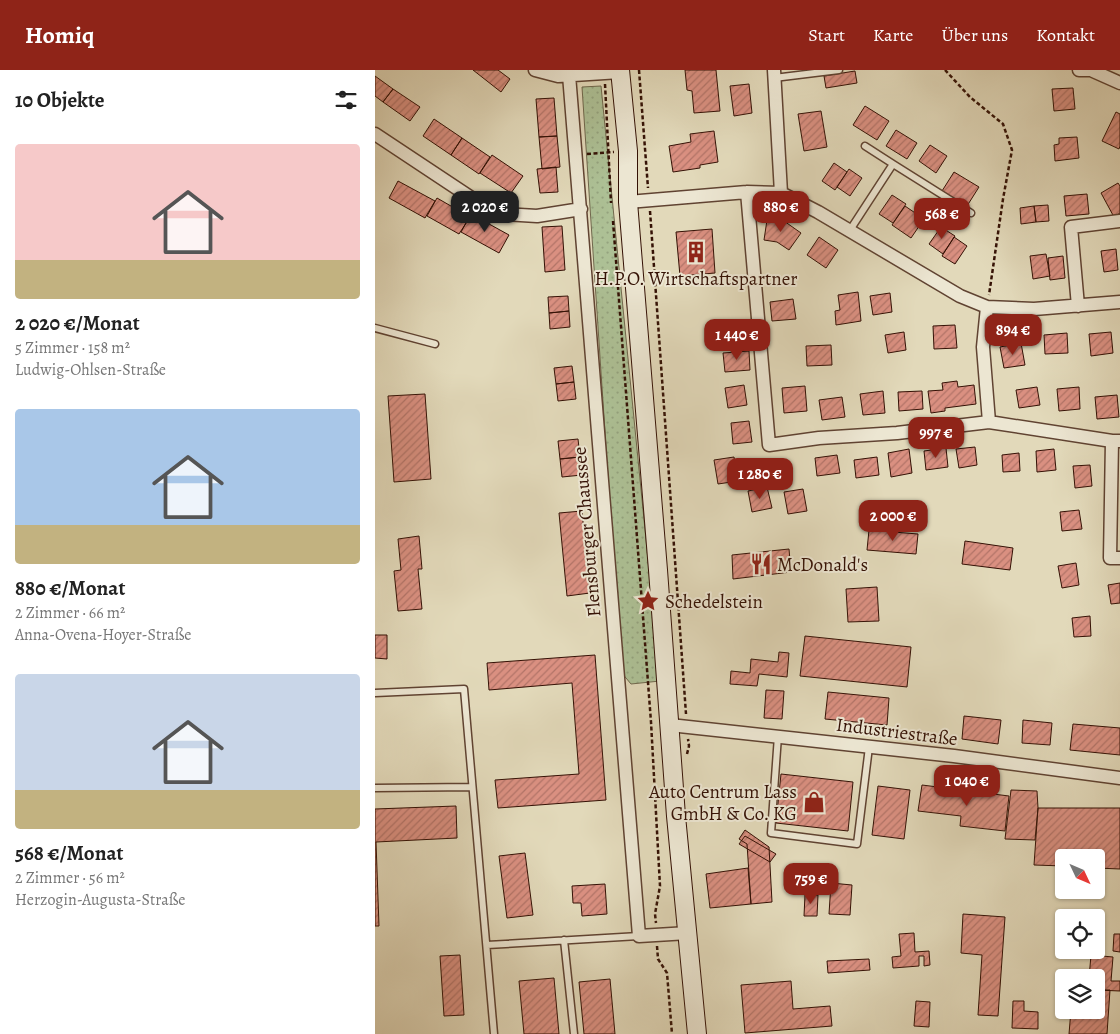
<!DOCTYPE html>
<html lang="de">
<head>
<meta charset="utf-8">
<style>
  :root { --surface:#fff; --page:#f6f6f6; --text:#222; --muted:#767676; --accent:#8f2418 }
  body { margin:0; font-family:Alegreya,serif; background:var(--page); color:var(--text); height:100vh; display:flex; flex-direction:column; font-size:19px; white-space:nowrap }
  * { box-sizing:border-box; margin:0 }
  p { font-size:16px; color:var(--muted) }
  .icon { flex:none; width:28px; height:28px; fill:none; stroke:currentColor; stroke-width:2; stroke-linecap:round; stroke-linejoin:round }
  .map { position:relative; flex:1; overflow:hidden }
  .panel { display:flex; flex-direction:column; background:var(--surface); width:375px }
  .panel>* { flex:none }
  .needle { width:32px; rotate:134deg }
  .controls { position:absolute; left:680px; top:779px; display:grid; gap:10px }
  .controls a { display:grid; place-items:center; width:50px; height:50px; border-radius:5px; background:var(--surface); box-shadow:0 1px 4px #0004; font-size:25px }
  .price { position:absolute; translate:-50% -42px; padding:0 11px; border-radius:10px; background:var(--accent); color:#fff; font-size:16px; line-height:32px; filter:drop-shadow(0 1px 2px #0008) }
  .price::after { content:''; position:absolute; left:50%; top:30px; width:15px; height:11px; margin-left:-8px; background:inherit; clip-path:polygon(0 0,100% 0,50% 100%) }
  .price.on { background:#222; color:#fff }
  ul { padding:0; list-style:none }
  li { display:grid; align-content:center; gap:10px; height:265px; padding:0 15px }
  li span { display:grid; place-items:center; height:155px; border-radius:5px; color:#555 }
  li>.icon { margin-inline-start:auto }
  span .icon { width:90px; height:90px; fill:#fffc; stroke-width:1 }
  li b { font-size:21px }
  h2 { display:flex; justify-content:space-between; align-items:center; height:60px; padding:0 15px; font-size:21px }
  header { display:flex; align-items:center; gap:30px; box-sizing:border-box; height:70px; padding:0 25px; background:var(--accent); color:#fff }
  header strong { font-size:24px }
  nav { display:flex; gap:28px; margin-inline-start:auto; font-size:18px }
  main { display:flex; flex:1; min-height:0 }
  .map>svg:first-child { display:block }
</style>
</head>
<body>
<header>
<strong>Homiq</strong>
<nav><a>Start</a><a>Karte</a><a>Über uns</a><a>Kontakt</a></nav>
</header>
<main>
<section class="panel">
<h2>10 Objekte<svg class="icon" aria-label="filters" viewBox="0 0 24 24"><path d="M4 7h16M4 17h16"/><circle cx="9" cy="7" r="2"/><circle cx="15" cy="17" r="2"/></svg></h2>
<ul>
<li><span style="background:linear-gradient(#f6c9c9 75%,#c2b280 0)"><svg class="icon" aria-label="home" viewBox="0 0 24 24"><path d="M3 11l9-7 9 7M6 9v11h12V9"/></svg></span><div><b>2 020 €/Monat</b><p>5 Zimmer · 158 m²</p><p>Ludwig-Ohlsen-Straße</p></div></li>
<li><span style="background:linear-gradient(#a9c7e8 75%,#c2b280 0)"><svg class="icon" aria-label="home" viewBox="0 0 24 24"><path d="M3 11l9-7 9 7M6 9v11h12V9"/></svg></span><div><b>880 €/Monat</b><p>2 Zimmer · 66 m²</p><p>Anna-Ovena-Hoyer-Straße</p></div></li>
<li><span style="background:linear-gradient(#c9d6e8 75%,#c2b280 0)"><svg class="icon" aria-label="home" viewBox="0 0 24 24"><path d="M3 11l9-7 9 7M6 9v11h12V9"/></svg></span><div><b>568 €/Monat</b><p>2 Zimmer · 56 m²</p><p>Herzogin-Augusta-Straße</p></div></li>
</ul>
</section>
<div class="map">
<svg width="745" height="964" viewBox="0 0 745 964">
  <defs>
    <pattern id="grass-dots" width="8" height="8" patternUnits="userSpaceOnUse" patternTransform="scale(1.25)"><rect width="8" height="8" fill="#adc095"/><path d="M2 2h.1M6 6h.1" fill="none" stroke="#95a47f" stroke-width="1.8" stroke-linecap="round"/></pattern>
    <pattern id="building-hatch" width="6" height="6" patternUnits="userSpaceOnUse" patternTransform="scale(1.25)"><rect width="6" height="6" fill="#da9081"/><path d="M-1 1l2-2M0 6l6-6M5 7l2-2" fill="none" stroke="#b27468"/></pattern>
  </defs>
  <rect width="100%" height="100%" fill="#e2d9ba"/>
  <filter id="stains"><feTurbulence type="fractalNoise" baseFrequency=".004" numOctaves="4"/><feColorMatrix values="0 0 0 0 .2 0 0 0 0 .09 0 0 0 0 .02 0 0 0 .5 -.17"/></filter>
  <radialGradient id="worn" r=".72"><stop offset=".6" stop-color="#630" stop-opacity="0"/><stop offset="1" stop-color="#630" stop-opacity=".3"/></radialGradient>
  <path fill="url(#grass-dots)" stroke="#70684d" d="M226,16L285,611L256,614L246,602L207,17Z"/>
  <path fill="url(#building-hatch)" stroke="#341105" d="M98,0H123L135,9L126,22Z
    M310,0H341L345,41L319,43L317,21L312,20Z
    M480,1L482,13L451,18L449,6Z
    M0,6L18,19L8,32L0,26Z
    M374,14L377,43L359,46L355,16Z
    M698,18L700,39L679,41L677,19Z
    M18,19L45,37L35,51L8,32Z
    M179,28L182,66L164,67L161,29Z
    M490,36L514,51L502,70L478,55Z
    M446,41L452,77L429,81L423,44Z
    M741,42L745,44V76L744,79L727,71Z
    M59,49L87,68L76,85L48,66Z
    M521,60L542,73L532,89L511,76Z
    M339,61L343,92L325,95V98L298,102L294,76L316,72L315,64Z
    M182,66L185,97L167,99L164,67Z
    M702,67L704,88L680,91L679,75L684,74V68Z
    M87,68L115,87L104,104L76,85Z
    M555,75L572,86L561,103L544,91Z
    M117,85L148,106L136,123L105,103Z
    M459,93L472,102L460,120L447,111Z
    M181,97L183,122L165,123L162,99Z
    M474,99L487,108L475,126L462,117Z
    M579,102L604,117L592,136L567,121Z
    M23,111L60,131L50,148L14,128Z
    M743,113L745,116V143L739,147L726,123Z
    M712,124L714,144L691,146L689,126Z
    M517,125L531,134L518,153L504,144Z
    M62,128L95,147L84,164L52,146Z
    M673,135L674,151L661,152L659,136Z
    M530,136L549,149L536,168L517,155Z
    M659,136L661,152L646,154L645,138Z
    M96,144L134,165L124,183L86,162Z
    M392,150L409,151L426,163L414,180L402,172L389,170Z
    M187,156L190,200L170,202L167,157Z
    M566,157L580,166L568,184L554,174Z
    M337,159L340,203L305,206L301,162Z
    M444,167L463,180L451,198L432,185Z
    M579,167L592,176L580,194L567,186Z
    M741,179L743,200L729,202L726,181Z
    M671,184L675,206L658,209L655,186Z
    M688,186L690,208L675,210L673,188Z
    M483,222L486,251L461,255L460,241L465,240L463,225Z
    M515,223L517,242L498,245L495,226Z
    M193,226L194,241L174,243L173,227Z
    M418,229L421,249L397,251L395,232Z
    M194,241L195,257L175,259L174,243Z
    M580,255L582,278L559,279L558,256Z
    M529,262L531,280L513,283L510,265Z
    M736,262L738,283L716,286L714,264Z
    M692,263L693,283L670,284L669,265Z
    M646,273L650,295L629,298L625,277Z
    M456,275L457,295L432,296L431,276Z
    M374,281L375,300L350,302L348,283Z
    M197,296L199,312L181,314L179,298Z
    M582,311L583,317L599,315L601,334L570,338V341L556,343L553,321L568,320L567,313Z
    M199,312L201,329L183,331L181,314Z
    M369,315L372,335L353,338L350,318Z
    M430,316L432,341L409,343L407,318Z
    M662,317L665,335L644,338L641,320Z
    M704,317L705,339L684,341L682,319Z
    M508,321L510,343L488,345L485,324Z
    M547,321L548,339L524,341L523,322Z
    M50,324L56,409L19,412L13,326Z
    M742,325L744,347L722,349L720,327Z
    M467,327L470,347L447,350L444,330Z
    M374,351L377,372L358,374L356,353Z
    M203,369L205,387L185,389L183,371Z
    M600,377L602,395L584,398L581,379Z
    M571,378L573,397L551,400L549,381Z
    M534,379L537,403L516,407L513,383Z
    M679,379L681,400L662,402L661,381Z
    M644,383L645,401L628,402L627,385Z
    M462,385L465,403L442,406L440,388Z
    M205,387L207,405L187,407L185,389Z
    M359,387L363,411L343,414L339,390Z
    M502,387L504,405L481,408L479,390Z
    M715,395L717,416L700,418L698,396Z
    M392,417L397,438L377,442L373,421Z
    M428,419L432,441L413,444L409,422Z
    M704,440L707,459L687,461L685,442Z
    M207,441L215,523L192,526L184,443Z
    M494,460L543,464L541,484L492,480Z
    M44,466L47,499H43L47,539L23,541L19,501L26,500L23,469Z
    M590,471L638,478L635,500L587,494Z
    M414,479L416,502L358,509L357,485Z
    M701,493L704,515L687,518L683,496Z
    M745,513V533L736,534L733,515Z
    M502,517L504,551L473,552L471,519Z
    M715,546L716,566L699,567L697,548Z
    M0,565H12V589L0,588Z
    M430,566L536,577L532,617L425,606Z
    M404,582L414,583L412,607L384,604L382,616L355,614L356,601L375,603L376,589L403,592Z
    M220,585L231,730L123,738L120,710L204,704L197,613L114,620L112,593Z
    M391,620L409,621L407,649L389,648Z
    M453,622L514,628L512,655L450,649Z
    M589,646L626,650L623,674L587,669Z
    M648,650L677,653L675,675L647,673Z
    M698,654L745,658V685L695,680Z
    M406,704L478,712L473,761L401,753Z
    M547,715L634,726L630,761L585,756L586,746L543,741Z
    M503,716L535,720L529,769L497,765Z
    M636,720L662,721L663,738L660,770L630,769Z
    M81,736L82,768L1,772L4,856H0V739Z
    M663,738H745V799L721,798V788H689V796L659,795Z
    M370,760L394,777L397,832L376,834L372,774L364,769Z
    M370,766L401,784L395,792L364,774Z
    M150,783L158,845L132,848L124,786Z
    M373,798L376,834L335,838L331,804Z
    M456,813L477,815L475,845L454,844Z
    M230,814L232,844L207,846L206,833H198L197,816Z
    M430,825H443L442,846H429Z
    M588,844L630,847L623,946L603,945L607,885L586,883Z
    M539,863L540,882L554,881L555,895L549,896V886H544V896L518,898L517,887L526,886L524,864Z
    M739,864H745V882L738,881Z
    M85,885L89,945L69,946L65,886Z
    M716,885L738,887L736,911H745V921L721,920V908H714Z
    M494,889L495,900L453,903L452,891Z
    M179,908L184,964H149L144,911Z
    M235,909L240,964H209L204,912Z
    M416,911L418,939L455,936L457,956L370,963L366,915Z
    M721,920H735L732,964H694L696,940H721Z
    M541,931L555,932L554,957L539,956Z
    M638,931H649V941L663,942V959L637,958Z"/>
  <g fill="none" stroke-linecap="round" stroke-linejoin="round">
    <g stroke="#604332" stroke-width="9">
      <path id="service" d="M399,8L464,0
        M490,76L518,94
        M475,160L518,94L596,143
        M0,258L60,274
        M0,623L89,619L119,964
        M403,666L396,763L482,774L494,677
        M0,718L97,717
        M189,870L199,964
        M112,875L264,866"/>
    </g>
    <g stroke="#604332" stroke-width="15">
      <path id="minor" d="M160,0L183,6L245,2
        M399,0L406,123
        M704,0H718
        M718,1L745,13
        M194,5L264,866L313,863
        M0,64L104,133L128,144L162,146L206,139
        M372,122L394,375L444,368L522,363L614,352L737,371H745
        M253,132L372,122L406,123L443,142L585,226L612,237L659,239L745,232
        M703,236L696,157L745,151
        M612,237L608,277L614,352
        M737,371L735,488H745
        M295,655L579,686L745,708"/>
    </g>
    <g stroke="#341105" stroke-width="20">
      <path id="secondary" d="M245,0L253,81V132L283,500L301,746L322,964"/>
    </g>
    <path stroke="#341105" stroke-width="2.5" stroke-dasharray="4 2.5" stroke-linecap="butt" d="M264,0L273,118
      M570,0L595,27L628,54L637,80L628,129L614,225
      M230,14L236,133
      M212,84L239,82
      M275,141L311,644
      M238,151L276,652L285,816L280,844L281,853
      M312,684L314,676L313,669
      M282,876L283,889L292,903L297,964"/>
    <use href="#service" stroke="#ece6d2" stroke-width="6"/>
    <use href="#minor" stroke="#ece6d2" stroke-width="12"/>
    <use href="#secondary" stroke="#ece6d2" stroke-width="18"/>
  </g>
  <defs>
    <g id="building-bare" transform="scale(1.725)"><path d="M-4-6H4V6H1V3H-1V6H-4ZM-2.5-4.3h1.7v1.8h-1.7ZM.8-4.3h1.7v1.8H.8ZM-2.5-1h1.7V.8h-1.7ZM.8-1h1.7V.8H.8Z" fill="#8f2418" stroke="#ece6d2" stroke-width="2.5" paint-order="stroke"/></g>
    <g id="restaurant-bare" transform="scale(1.725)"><path d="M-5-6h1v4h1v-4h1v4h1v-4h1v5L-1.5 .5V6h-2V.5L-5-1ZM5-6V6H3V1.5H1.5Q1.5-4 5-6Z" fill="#8f2418" stroke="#ece6d2" stroke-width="2.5" paint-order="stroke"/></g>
    <g id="sight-bare" transform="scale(1.725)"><path d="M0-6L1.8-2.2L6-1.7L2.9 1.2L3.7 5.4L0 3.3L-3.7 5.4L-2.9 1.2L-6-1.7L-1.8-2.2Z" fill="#8f2418" stroke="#ece6d2" stroke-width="2.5" paint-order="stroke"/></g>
    <g id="shop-bare" transform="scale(1.725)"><path d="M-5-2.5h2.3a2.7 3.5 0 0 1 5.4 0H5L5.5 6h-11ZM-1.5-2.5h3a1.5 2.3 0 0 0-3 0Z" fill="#8f2418" stroke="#ece6d2" stroke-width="2.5" paint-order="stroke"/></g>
  </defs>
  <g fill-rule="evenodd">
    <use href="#building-bare" x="321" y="182"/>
    <use href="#restaurant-bare" x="386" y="494"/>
    <use href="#sight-bare" x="273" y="531"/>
    <use href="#shop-bare" x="439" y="732"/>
  </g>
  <g text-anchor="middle" stroke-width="4" stroke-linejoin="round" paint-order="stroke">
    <g font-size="19" fill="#341105" stroke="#ece6d2" text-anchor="start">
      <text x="321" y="215" text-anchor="middle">H.P.O. Wirtschaftspartner</text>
      <text x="402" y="501">McDonald's</text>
      <text x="290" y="538">Schedelstein</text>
      <text x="422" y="728" text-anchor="end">Auto Centrum Lass<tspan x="422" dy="22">GmbH &amp; Co. KG</tspan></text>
    </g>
    <g font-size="19" fill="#341105" stroke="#ece6d2">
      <text transform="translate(211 462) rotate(-95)" y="7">Flensburger Chaussee</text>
      <text transform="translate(522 661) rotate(7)" y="7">Industriestraße</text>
    </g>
  </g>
  <rect width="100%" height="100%" filter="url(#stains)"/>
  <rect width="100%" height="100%" fill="url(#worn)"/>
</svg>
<div class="controls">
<a><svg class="needle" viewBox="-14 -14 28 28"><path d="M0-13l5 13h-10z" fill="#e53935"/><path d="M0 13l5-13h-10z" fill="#767676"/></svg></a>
<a><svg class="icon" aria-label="locate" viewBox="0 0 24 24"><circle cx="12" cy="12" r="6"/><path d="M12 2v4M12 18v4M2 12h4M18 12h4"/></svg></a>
<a><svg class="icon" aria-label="layers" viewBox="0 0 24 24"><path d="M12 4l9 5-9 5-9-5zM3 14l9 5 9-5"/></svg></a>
</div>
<b class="price on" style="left:110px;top:163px">2 020 €</b>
<b class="price" style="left:406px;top:163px">880 €</b>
<b class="price" style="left:567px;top:170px">568 €</b>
<b class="price" style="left:638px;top:286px">894 €</b>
<b class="price" style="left:362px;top:291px">1 440 €</b>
<b class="price" style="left:561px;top:389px">997 €</b>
<b class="price" style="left:385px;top:430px">1 280 €</b>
<b class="price" style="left:518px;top:472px">2 000 €</b>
<b class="price" style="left:592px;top:737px">1 040 €</b>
<b class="price" style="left:436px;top:835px">759 €</b>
</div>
</main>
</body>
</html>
